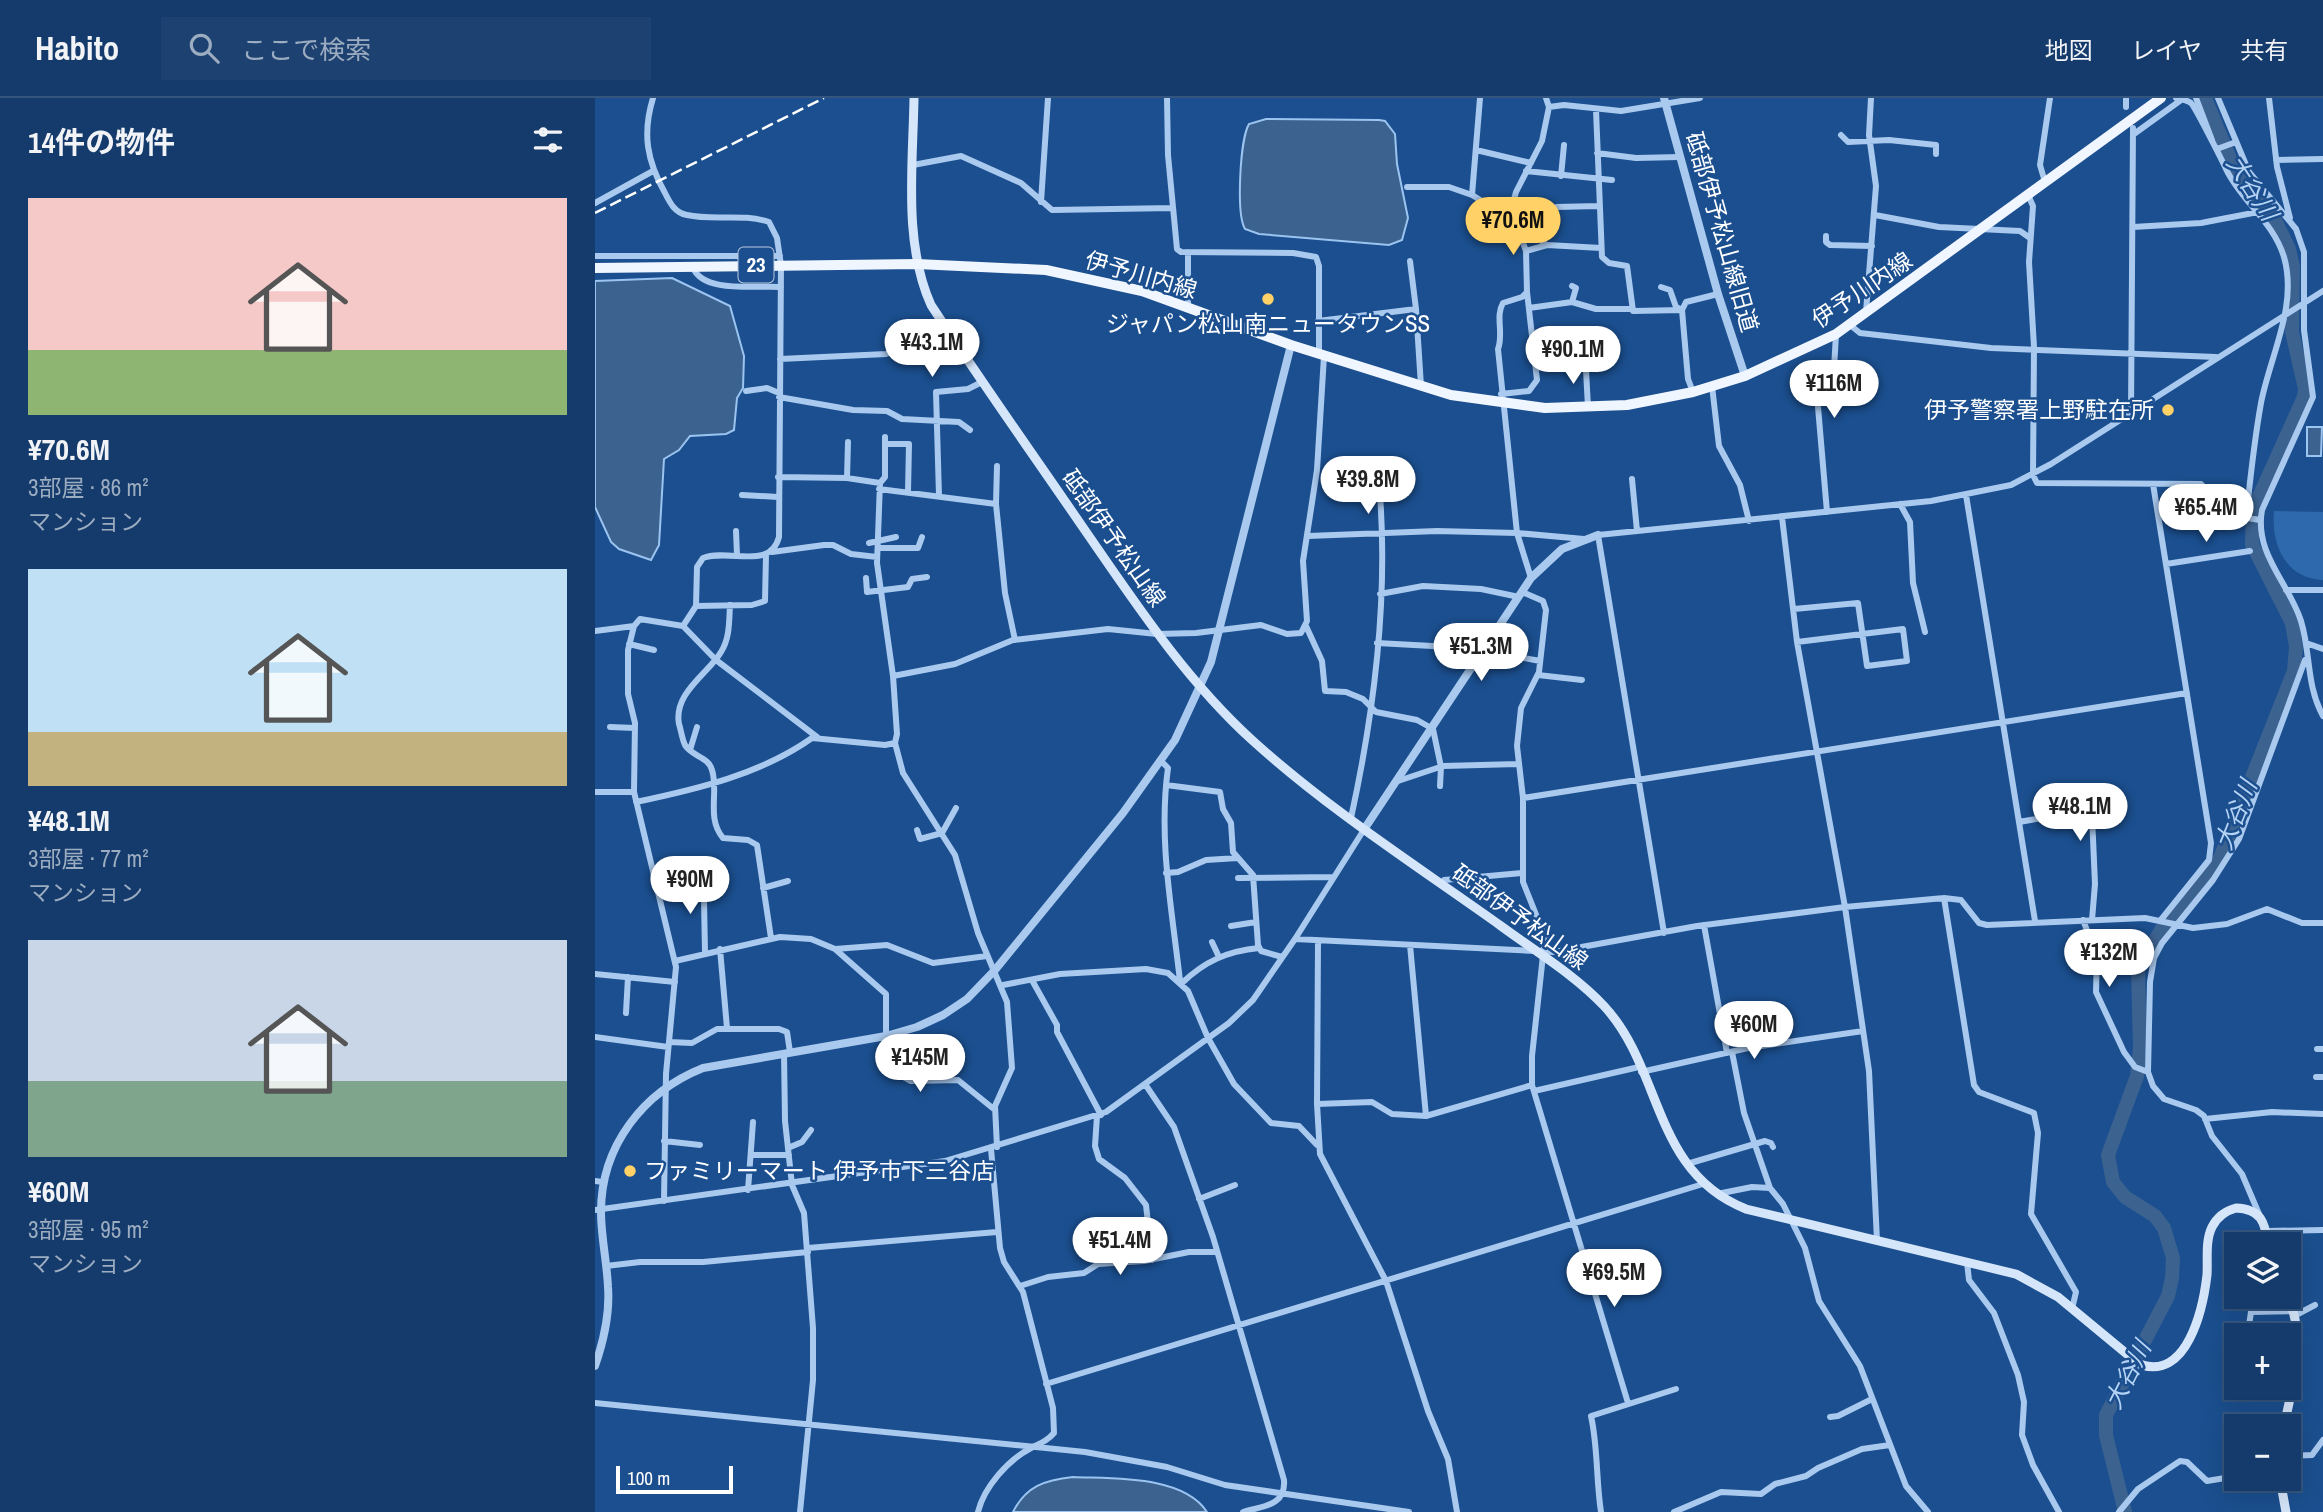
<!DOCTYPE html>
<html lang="ja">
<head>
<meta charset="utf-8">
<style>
  :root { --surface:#143b6b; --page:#1d4271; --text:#f1f3f6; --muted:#9dadc1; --line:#33557e; --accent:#ffd166 }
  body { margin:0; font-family:"Archivo Narrow","Noto Sans JP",sans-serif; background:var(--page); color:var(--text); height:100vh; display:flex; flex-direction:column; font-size:26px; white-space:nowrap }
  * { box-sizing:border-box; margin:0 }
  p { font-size:23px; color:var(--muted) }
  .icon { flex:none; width:38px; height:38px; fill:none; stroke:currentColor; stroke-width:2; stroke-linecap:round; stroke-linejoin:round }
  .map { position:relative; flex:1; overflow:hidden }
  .drawer { display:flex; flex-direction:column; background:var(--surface); width:595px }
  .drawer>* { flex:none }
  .buttons { position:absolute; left:1629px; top:1134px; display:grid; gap:14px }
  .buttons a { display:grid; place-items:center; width:77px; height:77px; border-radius:0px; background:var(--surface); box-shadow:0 7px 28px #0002,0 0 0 2px var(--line); font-size:35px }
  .scale { position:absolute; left:21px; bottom:18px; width:117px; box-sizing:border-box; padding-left:7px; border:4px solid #fff; border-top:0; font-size:19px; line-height:24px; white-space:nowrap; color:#fff; -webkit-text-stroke:5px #1b4f8f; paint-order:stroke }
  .price { position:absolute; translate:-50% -60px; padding:0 16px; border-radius:24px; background:#fff; color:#222; font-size:23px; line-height:46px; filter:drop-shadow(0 2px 4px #0008) }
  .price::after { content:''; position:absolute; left:50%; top:42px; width:21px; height:16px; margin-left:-10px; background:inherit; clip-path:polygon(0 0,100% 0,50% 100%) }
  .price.active { background:var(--accent); color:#111 }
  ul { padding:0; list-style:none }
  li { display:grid; align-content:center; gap:14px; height:371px; padding:0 28px }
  li span { display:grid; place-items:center; height:217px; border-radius:0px; color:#555 }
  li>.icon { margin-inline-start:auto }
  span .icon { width:126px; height:126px; fill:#fffc; stroke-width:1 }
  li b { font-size:30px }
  h2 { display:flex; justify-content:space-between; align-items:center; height:84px; padding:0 28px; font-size:30px }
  header { display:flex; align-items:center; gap:42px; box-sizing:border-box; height:98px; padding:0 35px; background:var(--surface); border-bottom:2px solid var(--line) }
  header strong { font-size:33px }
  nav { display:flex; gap:38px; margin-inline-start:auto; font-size:24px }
  .search { width:490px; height:63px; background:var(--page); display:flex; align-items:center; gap:18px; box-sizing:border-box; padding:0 24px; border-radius:0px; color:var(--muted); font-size:26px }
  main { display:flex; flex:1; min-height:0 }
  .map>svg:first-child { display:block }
</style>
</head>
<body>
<header>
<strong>Habito</strong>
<div class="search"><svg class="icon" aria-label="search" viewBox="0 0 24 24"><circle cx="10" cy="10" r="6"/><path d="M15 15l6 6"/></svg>ここで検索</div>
<nav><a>地図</a><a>レイヤ</a><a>共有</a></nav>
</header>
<main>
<section class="drawer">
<h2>14件の物件<svg class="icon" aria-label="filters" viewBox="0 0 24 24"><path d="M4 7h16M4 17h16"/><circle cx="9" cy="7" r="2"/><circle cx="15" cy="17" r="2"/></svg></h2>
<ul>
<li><span style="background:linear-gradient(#f6c9c9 70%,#8fb573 0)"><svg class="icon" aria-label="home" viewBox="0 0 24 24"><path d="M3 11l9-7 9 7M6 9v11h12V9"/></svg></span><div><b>¥70.6M</b><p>3部屋 · 86 m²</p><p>マンション</p></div></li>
<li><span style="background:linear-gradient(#bfe0f5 75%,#c2b280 0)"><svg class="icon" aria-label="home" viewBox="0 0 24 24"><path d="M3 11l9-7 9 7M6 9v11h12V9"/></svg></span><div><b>¥48.1M</b><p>3部屋 · 77 m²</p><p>マンション</p></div></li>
<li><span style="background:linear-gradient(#c9d6e8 65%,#7fa58c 0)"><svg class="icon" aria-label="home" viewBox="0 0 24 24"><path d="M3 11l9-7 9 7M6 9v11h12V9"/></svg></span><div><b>¥60M</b><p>3部屋 · 95 m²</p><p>マンション</p></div></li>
</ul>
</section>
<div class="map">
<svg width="1728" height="1414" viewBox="0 0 1728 1414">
  <rect width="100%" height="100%" fill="#1b4f8f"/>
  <path fill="#2e69ad" d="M1679,413L1728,414V482C1690,480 1676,447 1679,413Z"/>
  <path fill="#3c6290" stroke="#9cc4f0" stroke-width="2" d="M671,21L784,22L790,23L800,36L802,66L813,120L807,142L794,147L664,136L650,131C641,116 645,41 654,26Z
    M77,180L135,208L149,258L148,290L142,300L139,332L131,336L95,338L84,352L69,361L64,447L56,462L24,451L16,444L0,409V183Z
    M1712,329H1727L1726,358H1712Z
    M478,1379C518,1381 588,1377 612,1414H418C431,1388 450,1382 478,1379Z"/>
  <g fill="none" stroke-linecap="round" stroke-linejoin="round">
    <path stroke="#3c6290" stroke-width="14" d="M1530,1414L1511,1337V1317L1573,1198L1577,1180L1578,1160L1569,1130L1560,1118L1530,1099L1518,1084L1513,1057L1542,978L1545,950L1543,871L1566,832L1625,760L1699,573L1701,549L1697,525L1657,446L1658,412L1709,299L1710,291L1697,234L1698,169L1694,151L1677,116L1648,85L1638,68L1610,0"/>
    <path stroke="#a9c9ee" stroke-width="6" d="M58,0C47,36 52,63 70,95C75,105 80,115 92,117C119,123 148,115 174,124L182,140L186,167L184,439C175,473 135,450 108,460L102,469L101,508L88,528L45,521L39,528L33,552V596L40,625L39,694L81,869L71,976L69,1103
      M572,0L573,57L582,151L586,154L698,155L721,159L724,168V257
      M1581,0C1586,1 1592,2 1596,5C1600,9 1627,62 1631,71C1646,103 1678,123 1689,159C1703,208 1675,258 1666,305C1659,344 1655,382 1651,421
      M1601,0L1617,42
      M1623,0L1654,74L1701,131L1709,154V232L1718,299L1667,412C1659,456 1694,485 1706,523C1716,556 1711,587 1728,618
      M1674,0L1682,69L1695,120
      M954,9L969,7L1026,13L1105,0
      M1531,9V0
      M1001,12L1007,159L1014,165L1032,168L1038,213L1087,212
      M1539,36L1586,2
      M1246,37L1253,44L1294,42L1341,47V56
      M1622,51L1641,44
      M881,52L936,65
      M1002,55L1041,60L1085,59
      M1681,62L1728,61
      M318,67L366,58L426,85L457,112L578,110
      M931,73L1017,82
      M966,78L969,47
      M1450,84L1445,67L1455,0
      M812,89H854L877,97L910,117L933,111L939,107
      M877,97L885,0
      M1433,97L1438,108L1434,164L1439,249L1438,377L1442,385L1606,386L1634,417L1665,422
      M446,104L453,0
      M0,105L58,73
      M1280,117L1344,129L1425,133L1435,140
      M1538,129L1606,125L1663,114
      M1231,138V144L1235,147L1277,148
      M947,148L961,109L1004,108
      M931,153L952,147L1006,150
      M0,158H185
      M815,163L821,211
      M98,169C107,196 163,187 186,189
      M977,188L981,190L977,204L1001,211H1036
      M1066,189L1075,192L1081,209L1085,211
      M593,209V154
      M934,210L977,204
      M1271,214L1281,88L1274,37L1276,0
      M723,223L821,211L826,288
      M1255,227L1265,235L1396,250L1621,259
      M974,254H990L993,309
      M185,261L291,256L325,245L359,242
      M1117,288L1124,348L1145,387L1154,423
      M151,293L172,290L184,295
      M1098,294L1093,281L1087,212L1091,204L1123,196
      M906,296L934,293L942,282L932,194
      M184,299L258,312L292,313L307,321L364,324L375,332
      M1536,316L1538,30
      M290,346H314L313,394
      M183,379L252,380L285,385L282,465L298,578L302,636L300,645L308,675L360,757L383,835L412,904L417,970L400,1008L402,1049
      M252,380L253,344
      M1037,381L1042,433
      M285,385L290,379V339
      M1558,386L1616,745L1614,762L1565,823
      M284,391L401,406L410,495L420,542
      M147,397L183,399
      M1371,397L1440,823
      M344,398L341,294L373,291L387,284
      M401,406L402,368
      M1305,406L1315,424L1318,485L1330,534
      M1232,414L1223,309L1224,296L1239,271L1241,236
      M1187,419L1202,544L1250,809L1274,973L1282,1143
      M141,433L142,457
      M713,438L842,433L922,435L989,441
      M274,445L301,439
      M283,450H323L327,439
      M177,454L229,447H238L256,456L282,459
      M1571,466L1655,453
      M271,480L272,494L313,489L317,481L332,479
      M936,480L922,435L903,251C909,236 900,218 908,205L927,199L932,194L931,153L916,112L921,94L947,43L954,9L951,0
      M1691,492H1728
      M927,494L948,503L951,512L944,574L926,610L922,648L928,700V784L950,839L937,958V987L1033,1305
      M785,496L828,488L886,491L924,499
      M135,507C134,523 135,540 126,554C114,575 78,595 84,626C86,632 87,641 90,647C96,658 114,659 117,672C124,694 111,720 128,740L153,742L162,747L176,840
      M101,508L157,507L170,503L171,457
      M1199,511L1263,505L1272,568L1312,563L1308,531L1202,544
      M88,528L121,562L222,639
      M711,528L727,563L730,593L751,594L768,601L781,614L822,622L838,631L846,669L845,688
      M0,533L39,528
      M782,545L874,550L945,563
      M1711,545L1728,551
      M34,546L59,552
      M943,577L987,582
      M298,578L360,566L418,542L513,531L562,536L601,535L666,527L692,536L706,535L712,523L708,463L722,372L729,258
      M15,629L40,630
      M95,652L102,629
      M566,663L573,670C563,742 577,811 585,883
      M803,683L848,668L923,666
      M571,687L625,694L628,711L636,725L638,754L658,777L663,847L666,853L687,859
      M0,694H39
      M928,700L1592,595
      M41,704C103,691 166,676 217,640L290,647L300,645
      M756,720C779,615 793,504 785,397
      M1424,724L1470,716L1497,718L1500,786L1497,822
      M322,732L325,741L347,735L361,710
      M571,775L583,774L611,762L643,760
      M643,780L738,779
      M60,783L113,778
      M847,786L849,782L927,775
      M168,790L193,783
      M1349,800L1379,987L1384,994L1439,1015L1443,1035L1436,1116L1481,1194L1477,1211
      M1488,822L1502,858L1501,894L1529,954L1540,969L1553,974
      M1109,827L1132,955
      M636,828L661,824
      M1069,835L1003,437L1336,403L1416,387L1456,366L1728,193
      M700,841L959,854L1102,828L1250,809L1349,800L1366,802L1384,825L1392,827L1550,820L1598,830L1632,826L1672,811L1707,825H1728
      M617,844L624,859
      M723,845L722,1006L725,1056L791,1183L833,1313L853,1361L862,1414
      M815,847L831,1018
      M125,851L132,930
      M240,851L291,896V938L303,976L316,983L363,982L400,1012
      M110,855L109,802L113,794
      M80,863L185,839L216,841L240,851L292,847L338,865L392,858
      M0,876L80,884
      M438,884L462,927V934L506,1017
      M587,885C610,863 633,853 664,850
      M408,887L465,876L551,871L573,875L593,893L613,940L639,986L676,1025L704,1028L722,1047
      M31,915L33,879
      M0,939L73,949
      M74,944L97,945L122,931H184L192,934L195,954
      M1722,951H1728
      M1137,954L1149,1015L1175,1090L1188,1106L1210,1150L1224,1203L1265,1268L1311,1388L1333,1414
      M189,955L190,1023L197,1087L209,1115L218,1230V1282L205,1414
      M1046,974L1153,950L1268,933
      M1721,979H1728
      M550,986L579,1029L618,1139L689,1382C691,1408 668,1408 648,1414
      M939,993L1044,969
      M722,1006L777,1004L797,1016L831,1018L937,987
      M502,1018L500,1048L504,1061L530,1080L551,1107L557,1162
      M1610,1021L1677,1014L1728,1016
      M69,1043L105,1047
      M193,1050L207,1044L216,1032
      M156,1057H194
      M1092,1066L1170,1043L1176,1045L1178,1049
      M0,1083L8,1084
      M153,1092L158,1024
      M1122,1096L1157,1089L1175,1090
      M604,1101L640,1087
      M0,1112L350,1063L511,1014L634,925L658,902L700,841L770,730
      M1664,1116L1647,1076L1617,1038L1609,1018L1601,1012L1569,1001L1558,988L1553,974L1555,884L1559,860L1567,845L1618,782L1644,741L1710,562
      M1671,1133L1728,1132
      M1694,1149H1701
      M213,1150L402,1134
      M1372,1164L1374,1182L1399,1215L1423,1277L1429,1304L1427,1337L1438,1367L1464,1414
      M11,1168L45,1164H108L213,1154
      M1635,1174L1642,1173
      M425,1188L453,1179L489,1175L503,1166L549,1163L594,1154H622
      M1694,1189L1701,1186
      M1701,1217L1720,1207
      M1656,1237L1653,1234L1656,1214L1699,1213
      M451,1286L1108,1086
      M0,1305L490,1354L572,1369L630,1387L814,1414
      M1235,1319L1243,1318L1277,1301
      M1694,1358L1717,1357L1728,1342
      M383,1414C389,1389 413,1362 436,1350C446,1345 452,1343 459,1335L458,1310L428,1194L409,1164L405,1150L396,1051
      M1006,1414C1001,1382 1003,1349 996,1318L1081,1291
      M1079,1414L1126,1394L1166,1396L1180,1386L1211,1378L1223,1370L1267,1351L1295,1347
      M1524,1414L1543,1391L1585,1363L1592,1364L1612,1383L1642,1378"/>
    <path stroke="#a9c9ee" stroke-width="8" d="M1069,0L1123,196L1150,278
      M770,730L936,480L967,451L1003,437
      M0,1268C9,1242 15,1216 13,1189C12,1164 6,1139 6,1114C6,1048 48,994 108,970L291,938L322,929L348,917L372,901L400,872L528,715L580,642L616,564L696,247"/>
    <path stroke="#d6e6fa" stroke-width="9" d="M319,0C318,67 308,145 336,207C385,282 437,355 487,428C539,503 589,580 657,642C733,711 822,768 906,828C940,853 980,877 1009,908C1068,971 1057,1074 1151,1111L1421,1176L1463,1199L1544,1266C1592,1284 1608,1211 1612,1177C1613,1162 1610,1143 1617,1129C1622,1119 1630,1113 1641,1110C1666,1111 1670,1124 1673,1146
      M1689,1328C1698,1285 1712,1241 1693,1199
      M1685,1381L1691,1414"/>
    <path stroke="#f0f6ff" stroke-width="10" d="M0,170L322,166L451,172L547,193L696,247L856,297L950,310L1032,307L1098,294L1150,278L1241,236L1566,0"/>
    <path stroke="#fff" stroke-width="2.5" stroke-dasharray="12 5" stroke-linecap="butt" d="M0,115L229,0"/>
  </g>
  <g fill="#ffd166" stroke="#1b4f8f" stroke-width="2.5">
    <circle cx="673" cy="201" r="7"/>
    <circle cx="1573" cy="312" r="7"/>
    <circle cx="35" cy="1073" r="7"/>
  </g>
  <g text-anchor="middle" stroke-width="5" stroke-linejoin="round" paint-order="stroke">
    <rect fill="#1b4f8f" stroke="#bbcadd" stroke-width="2" x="143.5" y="149.5" width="35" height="35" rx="5"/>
    <g font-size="21" font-weight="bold" fill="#fff">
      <text x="161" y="174">23</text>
    </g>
    <g font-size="23" fill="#fff" stroke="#1b4f8f">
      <text transform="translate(1127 134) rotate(74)" y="8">砥部伊予松山線旧道</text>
      <text transform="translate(546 177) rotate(16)" y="8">伊予川内線</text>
      <text transform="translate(1267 192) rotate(-34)" y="8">伊予川内線</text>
      <text transform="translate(519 440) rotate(55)" y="8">砥部伊予松山線</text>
      <text transform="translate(925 819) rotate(36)" y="8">砥部伊予松山線</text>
    </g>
    <g font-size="23" fill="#fff" stroke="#1b4f8f">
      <text x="673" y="234">ジャパン松山南ニュータウンSS</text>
      <text x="1559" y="320" text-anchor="end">伊予警察署上野駐在所</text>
      <text x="49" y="1081" text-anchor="start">ファミリーマート 伊予市下三谷店</text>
    </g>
    <g font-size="24" font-style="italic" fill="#b5d3f5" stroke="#1b4f8f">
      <text transform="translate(1657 90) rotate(57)" y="8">大谷川</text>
      <text transform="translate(1641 717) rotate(-68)" y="8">大谷川</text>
      <text transform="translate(1533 1277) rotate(-63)" y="8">大谷川</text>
    </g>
  </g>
</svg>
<div class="buttons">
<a><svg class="icon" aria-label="layers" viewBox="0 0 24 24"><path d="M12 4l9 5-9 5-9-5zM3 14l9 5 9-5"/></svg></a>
<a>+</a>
<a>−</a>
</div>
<div class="scale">100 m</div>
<b class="price active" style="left:918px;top:159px">¥70.6M</b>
<b class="price" style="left:337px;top:281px">¥43.1M</b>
<b class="price" style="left:978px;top:288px">¥90.1M</b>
<b class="price" style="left:1239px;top:322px">¥116M</b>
<b class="price" style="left:773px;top:418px">¥39.8M</b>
<b class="price" style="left:1611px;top:446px">¥65.4M</b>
<b class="price" style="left:886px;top:585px">¥51.3M</b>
<b class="price" style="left:1485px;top:745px">¥48.1M</b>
<b class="price" style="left:95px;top:818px">¥90M</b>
<b class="price" style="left:1514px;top:891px">¥132M</b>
<b class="price" style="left:1159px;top:963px">¥60M</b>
<b class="price" style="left:325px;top:996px">¥145M</b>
<b class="price" style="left:525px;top:1179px">¥51.4M</b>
<b class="price" style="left:1019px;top:1211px">¥69.5M</b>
</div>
</main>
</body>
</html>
